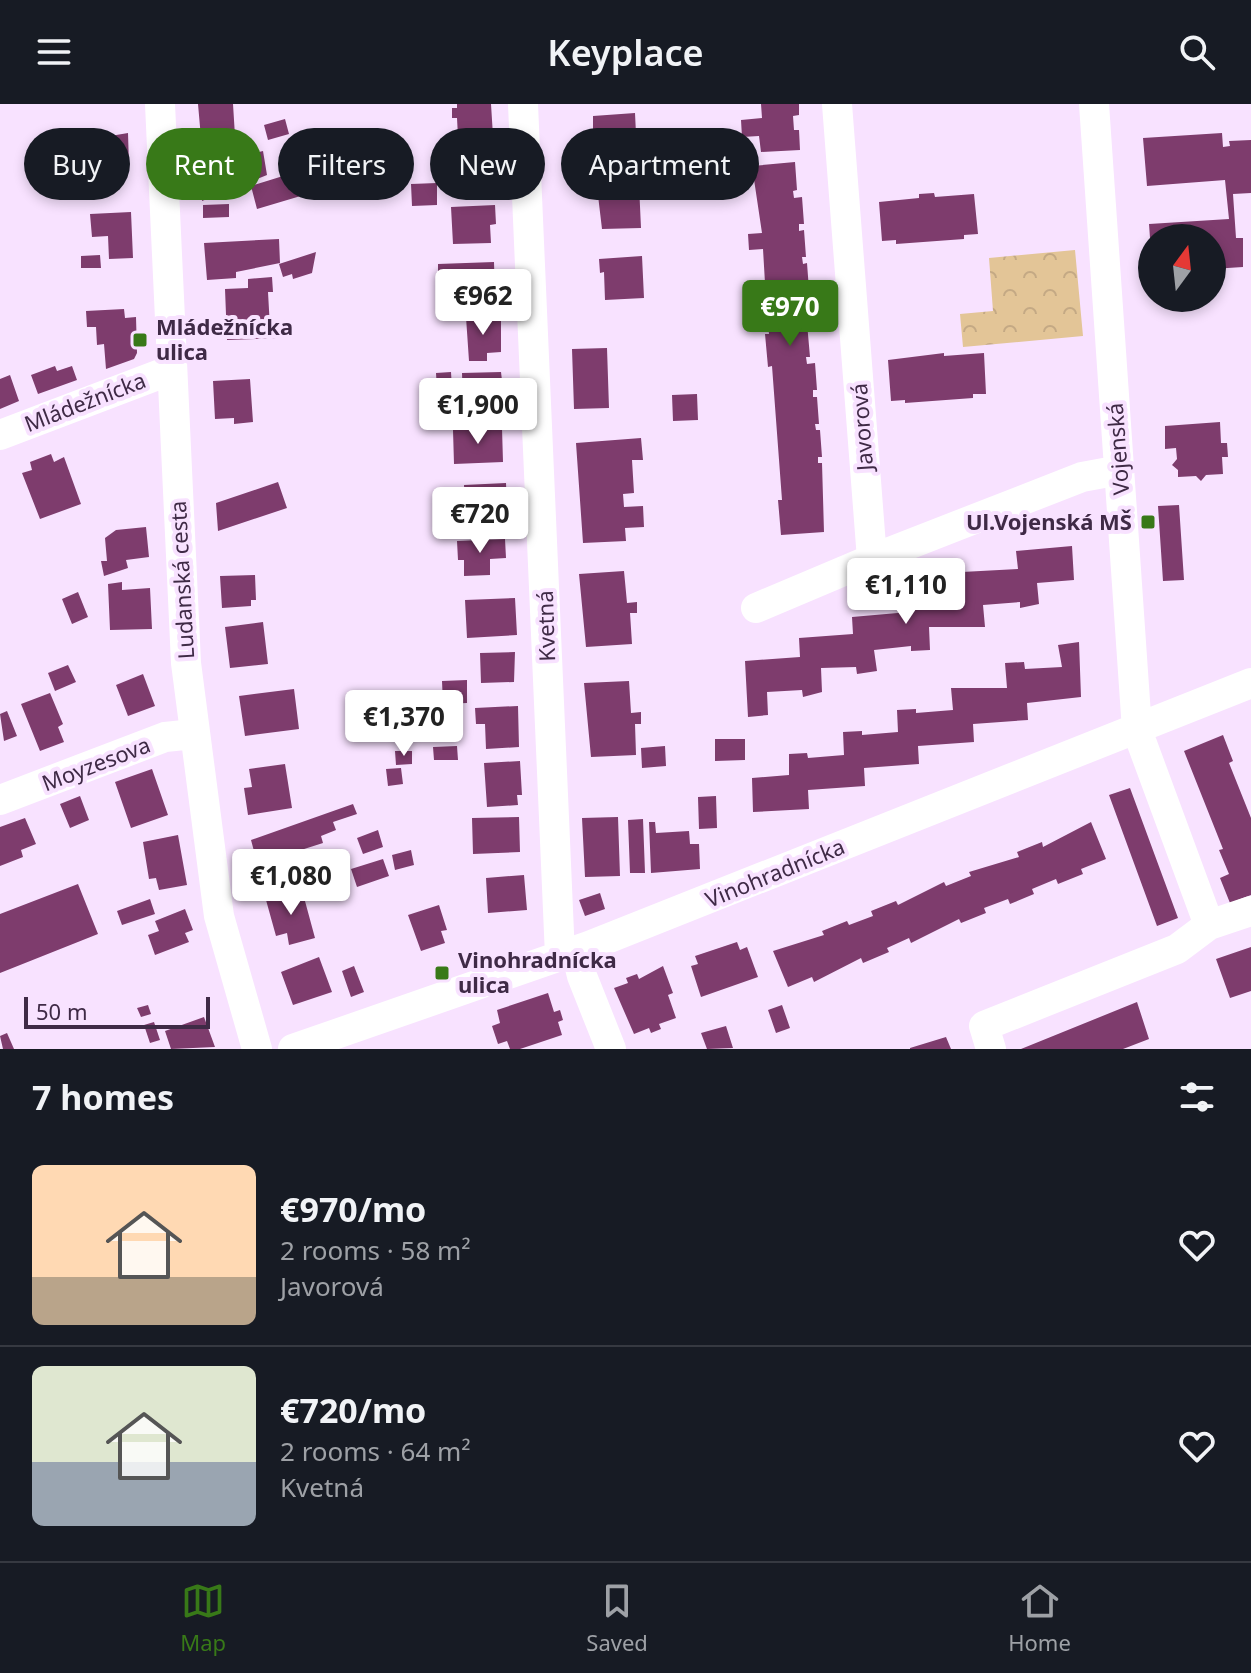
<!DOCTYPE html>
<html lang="en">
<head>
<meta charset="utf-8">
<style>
  :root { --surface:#171b24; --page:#242831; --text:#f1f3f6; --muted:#9ea1a6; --line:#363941; --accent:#387918 }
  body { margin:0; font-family:"Noto Sans",sans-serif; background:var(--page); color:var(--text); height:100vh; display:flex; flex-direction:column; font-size:30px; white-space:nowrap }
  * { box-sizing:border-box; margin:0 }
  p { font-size:26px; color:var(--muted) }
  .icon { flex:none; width:44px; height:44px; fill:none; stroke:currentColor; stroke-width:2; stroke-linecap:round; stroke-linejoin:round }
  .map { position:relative; height:945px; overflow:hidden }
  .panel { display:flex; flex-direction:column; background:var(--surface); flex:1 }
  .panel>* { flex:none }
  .banner { position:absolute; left:24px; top:24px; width:800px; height:72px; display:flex; gap:16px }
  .needle { width:52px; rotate:15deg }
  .controls { position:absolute; left:1138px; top:120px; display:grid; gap:16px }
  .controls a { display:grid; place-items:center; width:88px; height:88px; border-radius:50%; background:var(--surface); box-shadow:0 4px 12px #0003; font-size:40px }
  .scale { position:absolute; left:24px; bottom:20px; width:186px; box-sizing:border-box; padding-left:8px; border:4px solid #3f2a46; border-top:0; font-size:22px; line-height:28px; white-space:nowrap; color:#3f2a46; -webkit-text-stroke:6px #f8e2ff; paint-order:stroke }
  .price { position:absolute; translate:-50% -68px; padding:0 18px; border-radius:8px; background:#fff; color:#222; font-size:26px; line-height:52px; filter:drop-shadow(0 2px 4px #0008) }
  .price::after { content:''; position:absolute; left:50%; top:48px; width:24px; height:18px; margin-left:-12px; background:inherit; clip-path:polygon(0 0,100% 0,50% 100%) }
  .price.on { background:var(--accent); color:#fff }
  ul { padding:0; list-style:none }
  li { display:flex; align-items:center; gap:24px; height:200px; padding:0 32px }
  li+li { border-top:2px solid var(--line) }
  li span { display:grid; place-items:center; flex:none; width:224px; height:160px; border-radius:12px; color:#555 }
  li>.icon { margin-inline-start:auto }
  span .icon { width:96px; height:96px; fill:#fffc; stroke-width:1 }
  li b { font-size:34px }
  h2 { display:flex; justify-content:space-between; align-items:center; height:96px; padding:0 32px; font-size:34px }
  .chip { padding:0 28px; border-radius:36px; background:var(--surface); box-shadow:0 4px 12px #0003; font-size:28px; line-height:72px }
  .chip.on { background:var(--accent); color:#fff }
  header { display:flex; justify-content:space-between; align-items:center; height:104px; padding:0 32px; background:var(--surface); font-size:36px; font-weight:600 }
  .menu { display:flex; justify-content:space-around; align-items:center; height:112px; border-top:2px solid var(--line); background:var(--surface); font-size:22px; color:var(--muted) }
  .menu a { display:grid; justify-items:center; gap:4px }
  .menu .on { color:var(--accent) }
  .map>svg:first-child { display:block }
</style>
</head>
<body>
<header><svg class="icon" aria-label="menu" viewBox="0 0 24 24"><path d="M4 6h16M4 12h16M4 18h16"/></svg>Keyplace<svg class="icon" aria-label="search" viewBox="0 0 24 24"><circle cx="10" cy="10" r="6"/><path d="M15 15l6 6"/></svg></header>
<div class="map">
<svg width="1251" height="945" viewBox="0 0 1251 945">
  <defs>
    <pattern id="park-crowns" width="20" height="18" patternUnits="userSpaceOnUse" patternTransform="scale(2)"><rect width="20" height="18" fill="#e3c597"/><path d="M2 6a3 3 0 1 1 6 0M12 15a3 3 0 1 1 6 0" fill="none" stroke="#c4a984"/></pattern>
  </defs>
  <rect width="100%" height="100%" fill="#f8e2ff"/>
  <path fill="url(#park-crowns)" d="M1075,146L1083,232L963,243L960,210L993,207L989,154Z"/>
  <path fill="#7e3c6d" d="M198,0H233L235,32L201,34Z
    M457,0H491L493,32L458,33L457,14H452V4H457Z
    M761,0H799V11L793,12L794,26H799L800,46L761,48L759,32L742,33L741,16L762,14Z
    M635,9L637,51L599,54L598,25H593V12Z
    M285,15L289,30L268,36L264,21Z
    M128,29L129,62L99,60L100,65L85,67L81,37Z
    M1222,29L1223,43L1230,42L1229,37L1251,36V89L1233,90L1236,134H1243V163L1212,165V134H1150L1149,120L1229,115L1225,76L1147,82L1143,34Z
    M70,40L72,51L52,55L50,42Z
    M497,45L498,80L488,81V86L447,88L445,47Z
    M263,47L267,71L202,97L201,65L219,64L218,59L234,58V54Z
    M795,58L797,86L793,87L794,94L802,93L804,120H799V127L804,126L806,153H802L803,160L807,159L809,186H805L806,193H809L811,219H807L810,253H806L807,260L815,259L817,286H813V293H817L819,320H815L816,326H820L822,353H818V359H822L824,428L781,431L778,396H782L772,262L768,263L765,230H769L767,211L760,207L759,197L766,196L763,145L749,146L748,130L762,129L752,62Z
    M296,68L304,91L257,105L251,82Z
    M437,79V101L412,102L411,80Z
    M639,81L641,124L602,125L597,83Z
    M934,89L935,93L974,90L978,130L964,131V135L896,140V136L882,137L879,98L919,94V90Z
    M229,100V113L203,114V101Z
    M495,101L496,120L490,121L491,139L453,140L451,103Z
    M131,108L133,154L109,155L108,132L92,133L90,110Z
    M279,135L280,159L236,168V174L207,176L204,139Z
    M316,148L312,169L293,175L292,170L283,173L279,160Z
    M100,151L101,164H81V152Z
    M642,152L644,194L605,196L604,168L600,169L599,155Z
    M494,158L495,192L448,193V176L438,177V160Z
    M272,173L273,188H268L270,224H279V234L227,236L225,185L248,184V175Z
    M124,205L125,214L136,213L137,249L134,255L106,265L104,240L97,241L96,223H87L86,207Z
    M501,212V248L487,249V257H469L466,213Z
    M607,244L609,304L574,305L572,245Z
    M944,249V252L984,249L986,290H973V294L905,299V296L891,297L888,256Z
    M55,262L57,267L72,262L77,276L38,290L31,271Z
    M451,268L452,285L437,286L436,269Z
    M501,268L505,302L483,303L484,310L468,311V300H463L462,269Z
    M10,271L19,297L0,305V275Z
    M250,275L253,318L234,320V314L215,315L213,277Z
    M697,290L698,316L673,317L672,291Z
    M430,311H452L453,325H431Z
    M1220,318L1221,339H1227L1228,353H1222L1223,370L1206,371L1201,377L1196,372L1178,373V366L1172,361L1177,355L1176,344L1165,345V322Z
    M502,324L503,358L454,360L453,326Z
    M641,334L643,356H632L634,389L623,390L624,403L643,402L644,423L625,424L626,437L583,439L576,339Z
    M51,350L54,358L64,353L81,400L40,415L22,369L32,366L30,358Z
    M278,378L287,404L218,427L216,399Z
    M506,379L507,403L500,404L501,420L466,423L464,381Z
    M1179,401L1184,476L1163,477L1158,402Z
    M146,423L149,453L126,456L128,464L104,472L101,457H107L105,434L116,426Z
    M505,435L506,454L490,455V471L464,472V456H458L457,437Z
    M1072,442L1074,476L1037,479L1039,500L1020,504V498L983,501L985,523H929L930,546L911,547V542L874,546L877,567L857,570L856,563L821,564L822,588L803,593L802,586L767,588L768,611L748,613L745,557L800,553L799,534L853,530L852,513L909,508L908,490L963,486L962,468L1018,465L1016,447Z
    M624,467L627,499L637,498V509H630L632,540L586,543L579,470Z
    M255,471L256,496H251V502L222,504L220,472Z
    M122,478V486L150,484L152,525L110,526L108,480Z
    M78,488L88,513L72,520L62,495Z
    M515,494L517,531L467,534L465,496Z
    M263,518L268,560L230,564L225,523Z
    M1079,538L1081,593L1027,599L1028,616L973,620L974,638L918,642L919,660L864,664L865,682L808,686L809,705L753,708L752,674L789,671V650L807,649L808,654L844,651L843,628L862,627V631L898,628L897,606L916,605V609L953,606L951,584H1007L1005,559L1024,558L1025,565L1062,563L1058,541Z
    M515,548L514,578L481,579L480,549Z
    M68,561L76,578L55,587L48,569Z
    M143,570L155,602L128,612L116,581Z
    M467,576V599L443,600L442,577Z
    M629,577L631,609L641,608V620H635L636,651L591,653L584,579Z
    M294,585L299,625L245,632L239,592Z
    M50,589L63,620L58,623L64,638L40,647L21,600Z
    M518,602L519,643L486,645L485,620H476L475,604Z
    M7,607L17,632L4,637L0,610Z
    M1223,631L1233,657L1229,659L1251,714V791L1230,799L1220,774L1229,770L1219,746L1223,745L1184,647Z
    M715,635H745V656L715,657Z
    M457,642L458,656H434L433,643Z
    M665,642L666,662L642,664L641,644Z
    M395,647H412V660L396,661Z
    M520,657L522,691H517L518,701L487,703L484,659Z
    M285,660L292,704L248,711L244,684L252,683L249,665Z
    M401,664L403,680L388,682L386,665Z
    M152,665L168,711L131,724L115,678Z
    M1130,684L1178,814L1157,822L1109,691Z
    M80,692L89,716L70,724L60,700Z
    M716,692L717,724L699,725L698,693Z
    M353,700L357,710L333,718L336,726L321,732L323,739L279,753L283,765L261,773L251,736Z
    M519,713L520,748L473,750L472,714Z
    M618,713L620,772L585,773L582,714Z
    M25,714L36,740L21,746L23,753L0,762V723Z
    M643,715L645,769H630L628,716Z
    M649,718H655L656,729L689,727L690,740H699L700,765L651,769Z
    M1091,718L1106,755L1081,765L1083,770L1058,780L1056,775L1032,785L1034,790L1010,800L1008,795L984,804L986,809L961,819L959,815L911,839L909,834L887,844L889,848L863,859L861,854L814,878L812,873L788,883L773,847L824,831L822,827L847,817L849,821L873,812L871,807L896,797L898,801L944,778L946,782L971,772L969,768L1019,753L1017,748L1042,738L1043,743Z
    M378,726L383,743L363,750L357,734Z
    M178,731L187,781L159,786L156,774L149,775L143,738Z
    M411,746L414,761L395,766L392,751Z
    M383,755L389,772L357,783L351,765Z
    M524,771L527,806L488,809L486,774Z
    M78,780L98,830L0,869V810Z
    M302,786L315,834L289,841L287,829L276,832L266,796Z
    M600,789L605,805L585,812L579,796Z
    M150,795L155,810L122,821L117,807Z
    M439,801L447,826L441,827L445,839L421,847L408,811Z
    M185,805L193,826L185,829L189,838L155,851L148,831L159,827L155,817Z
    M737,838L740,846L747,843L758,873L701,893L691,862L698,860L695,852Z
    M1251,843V887L1230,894L1216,855Z
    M319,853L332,888L293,901L281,868Z
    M354,862L364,888L351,893L342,867Z
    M663,862L673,889L668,891L676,914L659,920L661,925L651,929L649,924L634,930L614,884L628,879L626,874L637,870L639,875Z
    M548,889L554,908L560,906L563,916L558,918L562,931L520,945H510L507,937L498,940L492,922L500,919L497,906Z
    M1137,898L1149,935L1123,945H1021Z
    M148,901L151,910L141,913L137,904Z
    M782,901L790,924L776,929L768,906Z
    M204,913L215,943L171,945L165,927Z
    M154,918L160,936L150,939L144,921Z
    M726,922L733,944L707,945L701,929Z
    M7,929L14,945H3L0,932Z
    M946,933L951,945H910V944Z"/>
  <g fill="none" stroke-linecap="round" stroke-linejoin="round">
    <path stroke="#fff" stroke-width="30" d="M160,0L186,559L219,812L257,945
      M523,0L560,852
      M837,0L872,455L1082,373L1120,366
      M1094,0L1137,626L1209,821
      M0,331L171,266
      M756,504L872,455
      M0,696L165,633L194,630
      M576,847L582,872L611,945
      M293,945L589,842L1251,579
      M991,945L984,922L1177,845L1209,821L1251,807"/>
  </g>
  <g fill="#387918" stroke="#f8e2ff" stroke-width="3">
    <rect x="132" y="228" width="16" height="16" rx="4"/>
    <rect x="1140" y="410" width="16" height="16" rx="4"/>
    <rect x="434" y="861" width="16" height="16" rx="4"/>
  </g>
  <g text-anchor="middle" stroke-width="8" stroke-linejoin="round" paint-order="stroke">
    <g font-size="22" font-weight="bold" fill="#3f2a46" stroke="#f8e2ff" text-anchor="start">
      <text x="156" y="231">Mládežnícka<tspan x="156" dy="25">ulica</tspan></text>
      <text x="1132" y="426" text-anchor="end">Ul.Vojenská MŠ</text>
      <text x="458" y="864">Vinohradnícka<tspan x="458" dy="25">ulica</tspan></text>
    </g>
    <g font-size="22" fill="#3f2a46" stroke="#f8e2ff">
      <text transform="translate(85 298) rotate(-21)" y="8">Mládežnícka</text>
      <text transform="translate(862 323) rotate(-94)" y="8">Javorová</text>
      <text transform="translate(1118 345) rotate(-94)" y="8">Vojenská</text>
      <text transform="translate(182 476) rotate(-93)" y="8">Ludanská cesta</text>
      <text transform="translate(546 522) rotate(-92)" y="8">Kvetná</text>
      <text transform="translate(96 660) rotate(-21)" y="8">Moyzesova</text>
      <text transform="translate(775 769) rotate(-22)" y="8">Vinohradnícka</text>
    </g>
  </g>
</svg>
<div class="controls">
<a><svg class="needle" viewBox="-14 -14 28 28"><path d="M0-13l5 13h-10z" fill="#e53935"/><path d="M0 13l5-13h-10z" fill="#9ea1a6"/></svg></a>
</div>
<div class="scale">50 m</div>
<b class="price" style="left:483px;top:233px">€962</b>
<b class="price on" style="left:790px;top:244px">€970</b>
<b class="price" style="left:478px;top:342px">€1,900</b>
<b class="price" style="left:480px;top:451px">€720</b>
<b class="price" style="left:906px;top:522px">€1,110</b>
<b class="price" style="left:404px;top:654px">€1,370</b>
<b class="price" style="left:291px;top:813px">€1,080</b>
<div class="banner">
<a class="chip">Buy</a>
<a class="chip on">Rent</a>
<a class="chip">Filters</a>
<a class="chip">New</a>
<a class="chip">Apartment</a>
</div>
</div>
<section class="panel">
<h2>7 homes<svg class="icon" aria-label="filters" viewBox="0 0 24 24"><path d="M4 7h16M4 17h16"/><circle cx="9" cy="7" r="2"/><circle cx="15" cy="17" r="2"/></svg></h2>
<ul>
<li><span style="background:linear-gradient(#ffd9b3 70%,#b9a48a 0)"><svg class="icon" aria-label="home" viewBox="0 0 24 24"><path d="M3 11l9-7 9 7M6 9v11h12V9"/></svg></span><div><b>€970/mo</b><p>2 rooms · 58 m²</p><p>Javorová</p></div><svg class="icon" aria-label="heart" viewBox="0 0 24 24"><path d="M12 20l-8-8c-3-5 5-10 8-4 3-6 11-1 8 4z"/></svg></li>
<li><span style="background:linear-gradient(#dfe7d0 60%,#9aa5b1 0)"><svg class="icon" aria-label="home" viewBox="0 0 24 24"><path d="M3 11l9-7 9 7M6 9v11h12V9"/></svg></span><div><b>€720/mo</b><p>2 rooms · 64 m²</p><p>Kvetná</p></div><svg class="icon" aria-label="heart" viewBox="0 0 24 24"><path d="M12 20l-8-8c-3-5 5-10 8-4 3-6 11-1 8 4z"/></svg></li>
</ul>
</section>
<nav class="menu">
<a class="on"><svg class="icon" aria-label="map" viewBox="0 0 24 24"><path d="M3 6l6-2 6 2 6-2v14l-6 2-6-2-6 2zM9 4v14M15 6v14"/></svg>Map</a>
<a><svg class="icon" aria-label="saved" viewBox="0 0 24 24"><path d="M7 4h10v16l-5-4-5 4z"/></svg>Saved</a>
<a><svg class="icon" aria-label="home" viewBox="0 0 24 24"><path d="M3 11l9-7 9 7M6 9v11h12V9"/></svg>Home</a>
</nav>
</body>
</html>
